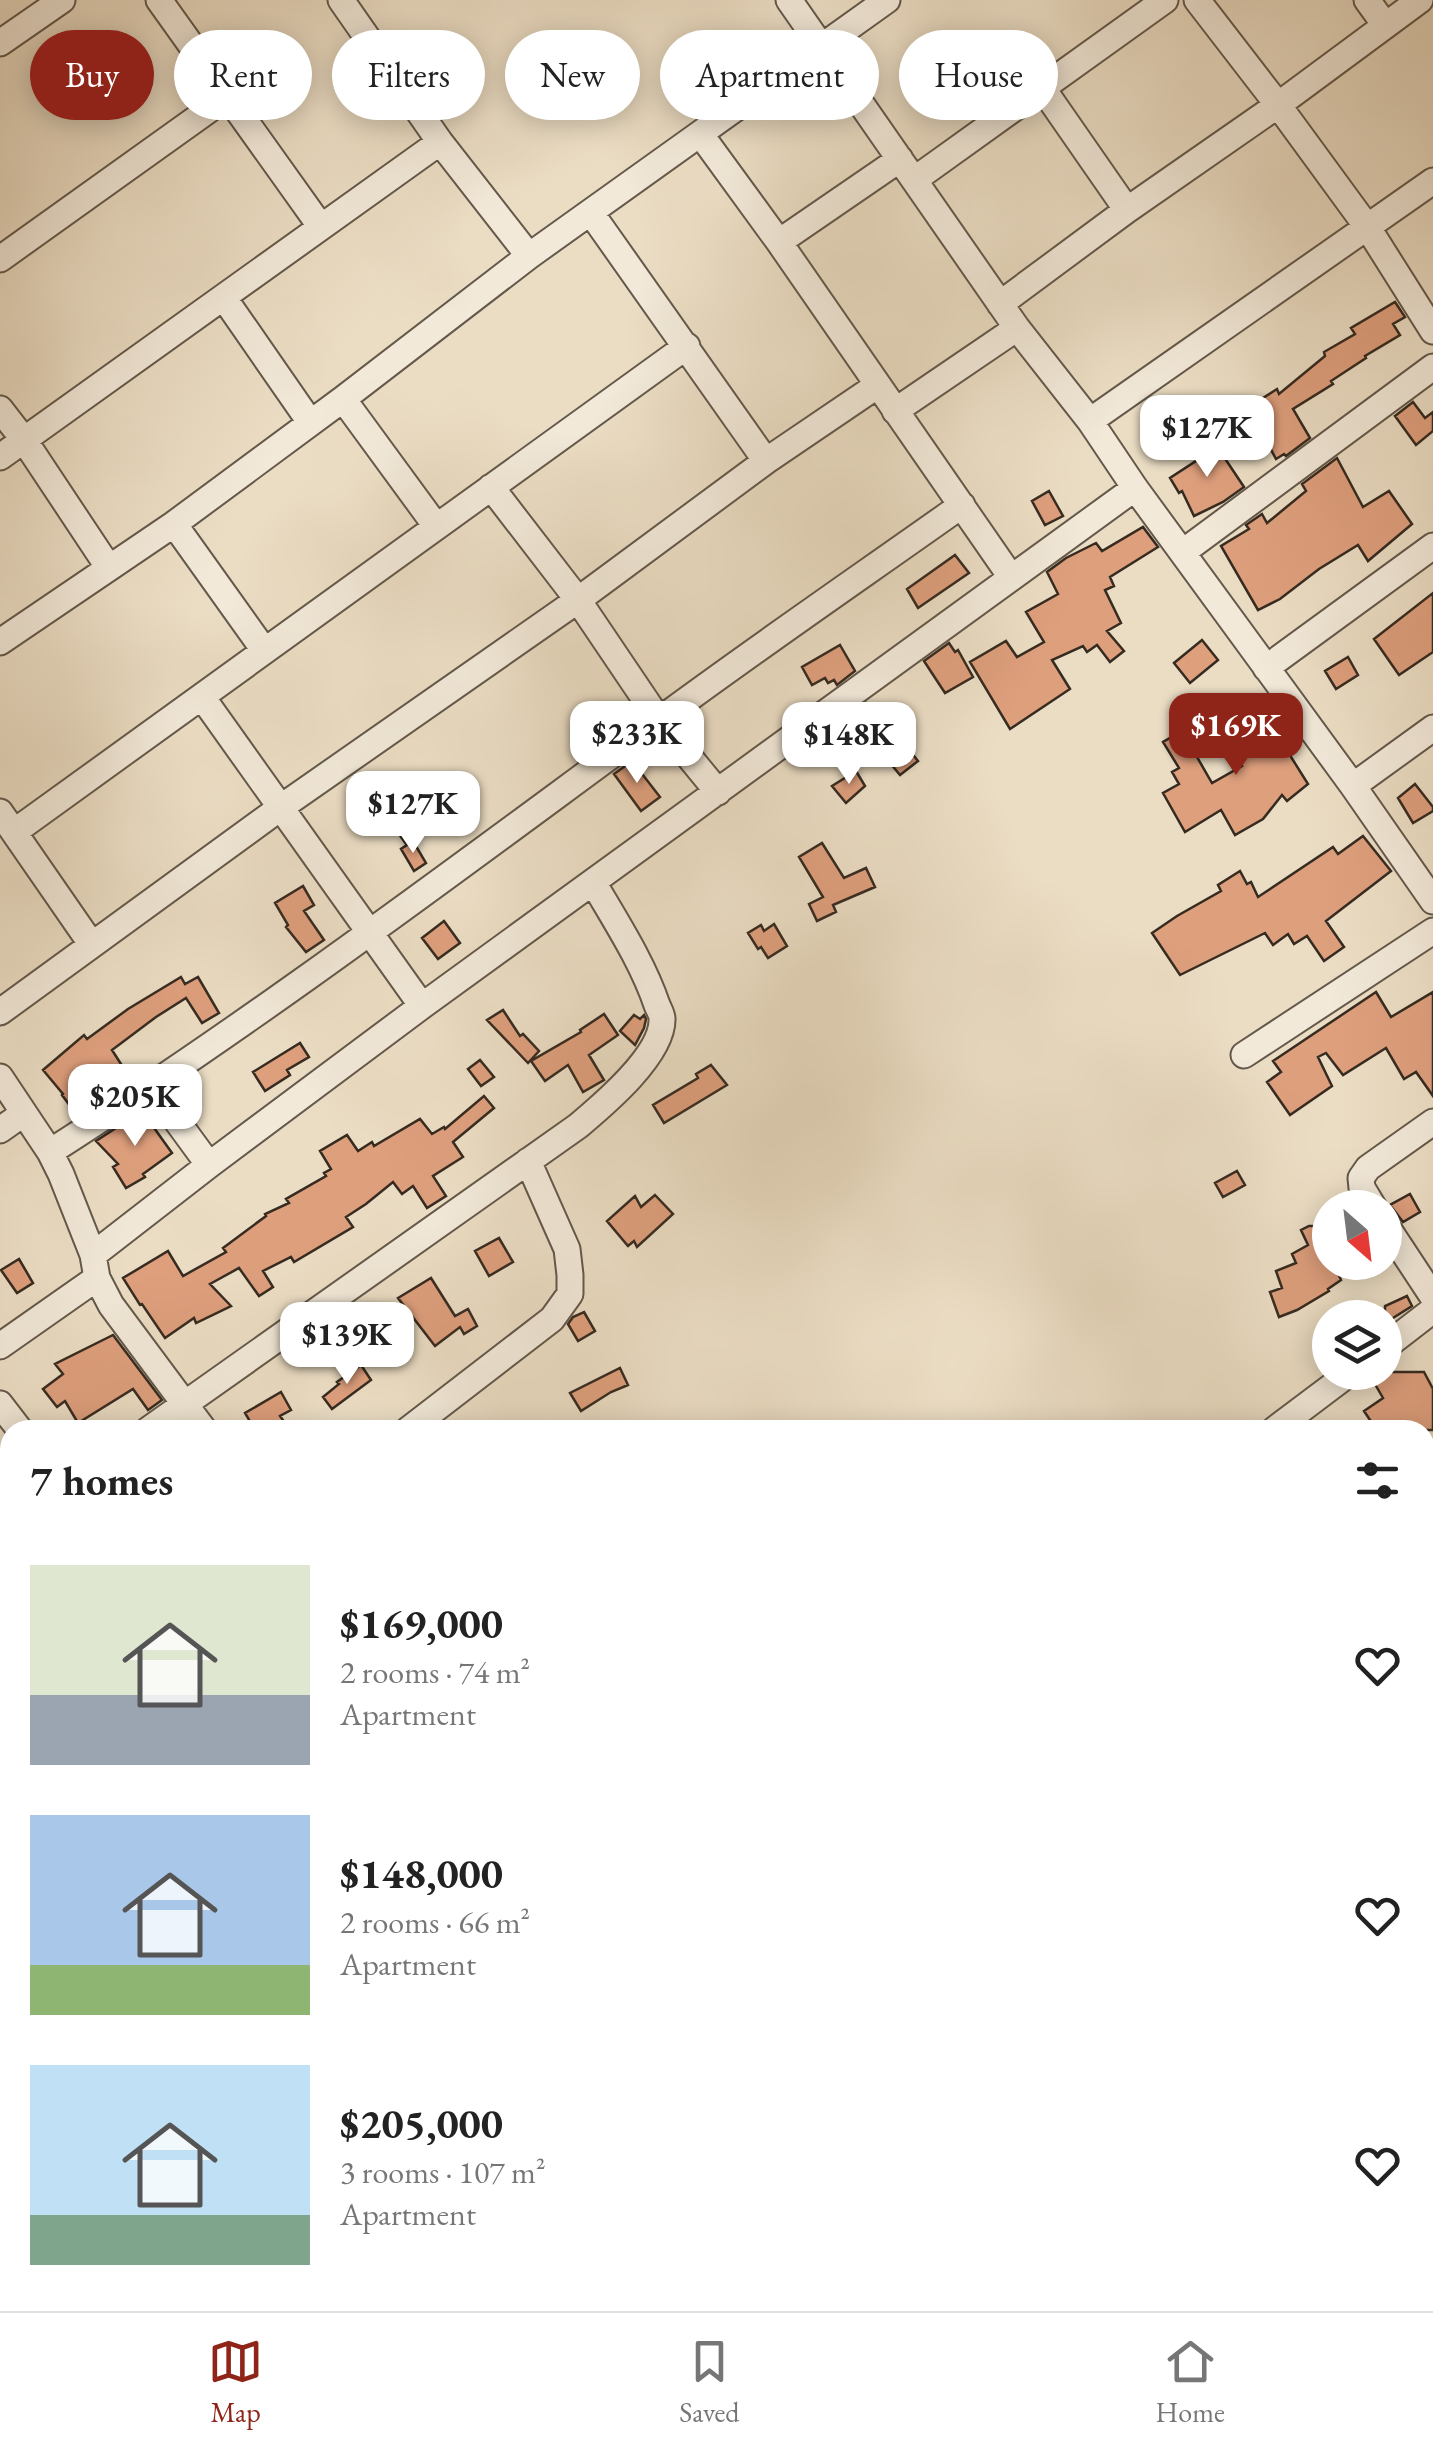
<!DOCTYPE html>
<html lang="en">
<head>
<meta charset="utf-8">
<style>
  :root { --surface:#fff; --page:#f2f2f2; --text:#222; --muted:#767676; --line:#e0e0e0; --accent:#8f2418 }
  body { margin:0; font-family:"EB Garamond",serif; background:var(--page); color:var(--text); height:100vh; display:flex; flex-direction:column; font-size:38px; white-space:nowrap }
  * { box-sizing:border-box; margin:0 }
  p { font-size:32px; color:var(--muted) }
  .icon { flex:none; width:55px; height:55px; fill:none; stroke:currentColor; stroke-width:2; stroke-linecap:round; stroke-linejoin:round }
  .map { position:relative; flex:1; overflow:hidden }
  .side { position:absolute; left:0px; top:1420px; width:1435px; height:892px; display:flex; flex-direction:column; background:var(--surface); border-radius:30px 30px 0 0; box-shadow:0 5px 25px #0003 }
  .side>* { flex:none }
  .banner { position:absolute; left:30px; top:30px; width:1375px; height:90px; display:flex; gap:20px }
  .needle { width:65px; rotate:152deg }
  .controls { position:absolute; left:1312px; top:1190px; display:grid; gap:20px }
  .controls a { display:grid; place-items:center; width:90px; height:90px; border-radius:50%; background:var(--surface); box-shadow:0 5px 25px #0003; font-size:50px }
  .price { position:absolute; translate:-50% -85px; padding:0 22px; border-radius:20px; background:#fff; color:#222; font-size:32px; line-height:65px; filter:drop-shadow(0 2px 5px #0008) }
  .price::after { content:''; position:absolute; left:50%; top:60px; width:30px; height:22px; margin-left:-15px; background:inherit; clip-path:polygon(0 0,100% 0,50% 100%) }
  .price.active { background:var(--accent); color:#fff }
  ul { padding:0; list-style:none }
  li { display:flex; align-items:center; gap:30px; height:250px; padding:0 30px }
  li span { display:grid; place-items:center; flex:none; width:280px; height:200px; border-radius:0px; color:#555 }
  li>.icon { margin-inline-start:auto }
  span .icon { width:120px; height:120px; fill:#fffc; stroke-width:1 }
  li b { font-size:42px }
  h2 { display:flex; justify-content:space-between; align-items:center; height:120px; padding:0 30px; font-size:42px }
  .pill { padding:0 35px; border-radius:45px; background:var(--surface); box-shadow:0 5px 25px #0003; font-size:35px; line-height:90px }
  .pill.active { background:var(--accent); color:#fff }
  .tab-bar { display:flex; justify-content:space-around; align-items:center; height:140px; border-top:2px solid var(--line); background:var(--surface); font-size:28px; color:var(--muted) }
  .tab-bar a { display:grid; justify-items:center; gap:5px }
  .tab-bar .active { color:var(--accent) }
  .map>svg:first-child { display:block }
</style>
</head>
<body>
<div class="map">
<svg width="1433" height="2311" viewBox="0 0 1433 2311">
  <rect width="100%" height="100%" fill="#ebddc4"/>
  <filter id="stains"><feTurbulence type="fractalNoise" baseFrequency=".002" numOctaves="4"/><feColorMatrix values="0 0 0 0 .2 0 0 0 0 .09 0 0 0 0 .02 0 0 0 .5 -.17"/></filter>
  <radialGradient id="worn" r=".72"><stop offset=".6" stop-color="#630" stop-opacity="0"/><stop offset="1" stop-color="#630" stop-opacity=".3"/></radialGradient>
  <path fill="#de9f7d" stroke="#362b21" stroke-width="2.5" d="M1395,302L1405,317L1393,324L1400,335L1365,356L1366,358L1331,381L1333,384L1293,409L1310,438L1286,456L1284,454L1276,459L1251,412L1263,405L1260,400L1277,389L1279,394L1325,356L1324,352L1355,334L1351,328Z
    M1413,402L1425,418L1433,412V431L1416,445L1395,416Z
    M1155,411L1183,451L1169,457L1143,419Z
    M1212,439L1244,487L1223,502L1194,516L1182,491L1179,493L1170,478L1202,457L1197,448Z
    M1337,458L1363,507L1389,491L1412,524L1368,561L1358,545L1319,569L1280,599L1258,610L1221,546L1249,529L1246,525L1262,514L1267,523L1306,491L1302,484Z
    M1049,491L1063,516L1045,525L1032,501Z
    M1143,527L1158,547L1110,577L1114,586L1105,590L1121,623L1107,631L1124,651L1110,662L1097,645L1087,652L1083,646L1052,660L1070,689L1010,729L970,662L1006,641L1017,657L1044,642L1026,612L1058,594L1047,572L1066,558L1096,543L1102,551Z
    M955,555L969,573L918,608L907,589Z
    M1433,593V652L1399,675L1374,639Z
    M1202,640L1218,660L1190,683L1174,663Z
    M949,643L955,652L958,650L973,677L945,693L924,661Z
    M840,645L855,671L837,685L834,680L828,683L825,678L812,685L802,667Z
    M1348,657L1358,675L1336,689L1325,671Z
    M866,703L881,728L840,758L827,740L857,719L853,713Z
    M1277,709L1288,726L1276,733L1308,784L1287,801L1282,795L1263,819L1235,835L1221,810L1185,832L1163,793L1179,784L1172,772L1179,768L1163,742L1182,731L1212,783L1242,766L1226,738Z
    M899,737L918,761L900,775L881,752Z
    M632,761L660,797L641,811L614,774Z
    M856,771L865,786L846,803L832,786Z
    M1415,784L1433,807V811L1413,823L1398,798Z
    M436,793L450,813L406,844L392,824Z
    M1363,836L1391,871L1326,921L1344,947L1324,961L1307,936L1294,944L1288,934L1273,945L1265,933L1180,975L1152,933L1177,916L1221,891L1218,885L1240,871L1247,884L1251,882L1258,897L1333,847L1338,854Z
    M413,841L426,863L414,871L401,849Z
    M822,843L844,878L866,868L875,887L833,905L836,912L817,921L809,904L823,897L799,857Z
    M303,886L314,905L304,911L324,940L306,952L286,927L288,925L275,903Z
    M444,921L460,943L438,959L422,938Z
    M774,924L787,946L768,958L761,947L758,949L748,933L761,925L764,931Z
    M181,977L185,984L198,977L219,1013L202,1023L186,998L156,1017L112,1050L128,1075L120,1081L123,1085L77,1115L62,1095L63,1094L43,1070L84,1035L87,1039L128,1009Z
    M1376,992L1391,1017L1433,992V1096L1416,1072L1404,1079L1386,1048L1343,1075L1326,1053L1318,1057L1332,1086L1290,1115L1267,1082L1281,1072L1273,1061Z
    M503,1010L520,1036L523,1034L539,1051L528,1063L487,1020Z
    M604,1014L618,1035L589,1055L604,1080L583,1092L568,1065L545,1081L531,1061L581,1032L580,1030Z
    M634,1015L640,1019L644,1015L646,1019L644,1028L635,1045L620,1031Z
    M300,1043L309,1057L287,1070L290,1075L265,1091L253,1072Z
    M480,1060L494,1077L481,1086L468,1069Z
    M711,1065L727,1085L664,1123L653,1105L698,1078L696,1074Z
    M484,1096L494,1108L453,1142L463,1157L433,1176L446,1196L427,1208L413,1186L402,1194L393,1182L366,1204L346,1217L353,1227L294,1262L291,1257L263,1271L273,1287L259,1296L239,1268L210,1284L231,1306L196,1323L194,1318L165,1338L142,1304L140,1305L123,1278L168,1251L183,1276L226,1252L223,1248L266,1216L265,1214L289,1203L286,1199L326,1176L324,1173L331,1169L320,1151L347,1135L358,1151L372,1142L374,1146L420,1119L432,1134L444,1127L445,1129Z
    M142,1111L172,1153L143,1174L145,1177L126,1188L113,1167L118,1164L96,1141Z
    M1237,1171L1245,1185L1223,1197L1215,1183Z
    M1410,1194L1420,1212L1403,1222L1390,1205Z
    M655,1195L673,1214L637,1247L634,1241L628,1246L607,1221L635,1196L641,1207Z
    M1309,1226H1315L1330,1257V1262H1333L1341,1280L1328,1289L1329,1291L1297,1310L1279,1317L1270,1292L1282,1288L1276,1271L1296,1263L1292,1254L1308,1245L1301,1230Z
    M499,1238L513,1262L489,1276L475,1251Z
    M19,1259L33,1283L17,1293L1,1270Z
    M431,1278L455,1316L468,1309L477,1326L464,1334L460,1327L435,1346L398,1298Z
    M1407,1296L1412,1306L1385,1323V1306Z
    M584,1312L595,1331L578,1341L568,1324L573,1317Z
    M113,1335L162,1400L148,1410L133,1389L78,1423L65,1401L57,1407L43,1389L63,1374L55,1364Z
    M361,1365L371,1380L332,1409L323,1397L339,1384L337,1382Z
    M620,1368L628,1385L611,1392L581,1411L570,1393Z
    M1368,1372H1424L1433,1389V1430H1356L1370,1420L1364,1411L1383,1398Z
    M281,1392L291,1410L280,1416L290,1430H255L245,1413Z"/>
  <g fill="none" stroke-linecap="round" stroke-linejoin="round">
    <g stroke="#63584a" stroke-width="29">
      <path id="minor" d="M159,0L321,227
        M341,0L440,142L529,256
        M789,0L1017,328L1090,421L1135,488L1353,786L1433,901
        M1197,0L1278,105L1368,228L1433,331
        M1367,0L1385,25
        M0,43L62,0
        M1043,89L1127,210
        M701,135L779,242L1011,577
        M914,180L1165,0
        M591,213L766,461
        M779,242L900,159
        M0,259L228,96
        M224,298L310,422
        M1000,304L1127,210L1278,105L1420,0
        M343,399L436,526
        M0,409L24,440L109,568
        M895,411L1017,328
        M1090,421L1433,181
        M0,457L440,142
        M491,487L578,600L659,720L718,792
        M174,524L264,650
        M1183,552L1433,367
        M0,642L174,524L343,399L529,256L887,0
        M1266,668L1433,546
        M202,697L422,1006
        M1353,786L1433,728
        M0,812L92,945
        M14,832L687,346
        M0,1012L280,808L578,600L766,461L878,385
        M1244,1055L1433,931
        M0,1077L50,1152L61,1174L93,1255L97,1278L111,1305L204,1430
        M152,1087L209,1165
        M0,1130L24,1113
        M50,1152C258,1019 455,870 654,724C755,649 859,578 962,505
        M1374,1208L1362,1188L1361,1178L1368,1168L1433,1122
        M1385,1224L1433,1297
        M93,1255L209,1165L422,1006L1135,488
        M0,1346L97,1278
        M1385,1347L1433,1310
        M0,1404L20,1430
        M148,1430L578,1126C603,1105 663,1055 662,1019C662,1014 659,1010 657,1005C642,961 616,922 593,882
        M408,1430L552,1319L570,1294V1275L567,1249L528,1161
        M1274,1430L1351,1372
        M1425,1524L1433,1535
        M0,1538L10,1531
        M1425,1706L1433,1701
        M0,1733L10,1725
        M0,1796L10,1813
        M1425,1904L1433,1899
        M0,1928L10,1921
        M1425,2099L1433,2093
        M0,2126L10,2119
        M1425,2287L1433,2281
        M357,2302L363,2311
        M831,2302L837,2311
        M13,2311L25,2302
        M306,2311L318,2302
        M600,2311L612,2302
        M860,2311L872,2302
        M1132,2311L1144,2302
        M1392,2311L1404,2302"/>
    </g>
    <use href="#minor" stroke="#f2e9d9" stroke-width="25"/>
  </g>
  <rect width="100%" height="100%" filter="url(#stains)"/>
  <rect width="100%" height="100%" fill="url(#worn)"/>
</svg>
<div class="controls">
<a><svg class="needle" viewBox="-14 -14 28 28"><path d="M0-13l5 13h-10z" fill="#e53935"/><path d="M0 13l5-13h-10z" fill="#767676"/></svg></a>
<a><svg class="icon" aria-label="layers" viewBox="0 0 24 24"><path d="M12 4l9 5-9 5-9-5zM3 14l9 5 9-5"/></svg></a>
</div>
<b class="price" style="left:1207px;top:480px">$127K</b>
<b class="price active" style="left:1236px;top:778px">$169K</b>
<b class="price" style="left:637px;top:786px">$233K</b>
<b class="price" style="left:849px;top:787px">$148K</b>
<b class="price" style="left:413px;top:856px">$127K</b>
<b class="price" style="left:135px;top:1149px">$205K</b>
<b class="price" style="left:347px;top:1387px">$139K</b>
<div class="banner">
<a class="pill active">Buy</a>
<a class="pill">Rent</a>
<a class="pill">Filters</a>
<a class="pill">New</a>
<a class="pill">Apartment</a>
<a class="pill">House</a>
</div>
<section class="side">
<h2>7 homes<svg class="icon" aria-label="filters" viewBox="0 0 24 24"><path d="M4 7h16M4 17h16"/><circle cx="9" cy="7" r="2"/><circle cx="15" cy="17" r="2"/></svg></h2>
<ul>
<li><span style="background:linear-gradient(#dfe7d0 65%,#9aa5b1 0)"><svg class="icon" aria-label="home" viewBox="0 0 24 24"><path d="M3 11l9-7 9 7M6 9v11h12V9"/></svg></span><div><b>$169,000</b><p>2 rooms · 74 m²</p><p>Apartment</p></div><svg class="icon" aria-label="heart" viewBox="0 0 24 24"><path d="M12 20l-8-8c-3-5 5-10 8-4 3-6 11-1 8 4z"/></svg></li>
<li><span style="background:linear-gradient(#a9c7e8 75%,#8fb573 0)"><svg class="icon" aria-label="home" viewBox="0 0 24 24"><path d="M3 11l9-7 9 7M6 9v11h12V9"/></svg></span><div><b>$148,000</b><p>2 rooms · 66 m²</p><p>Apartment</p></div><svg class="icon" aria-label="heart" viewBox="0 0 24 24"><path d="M12 20l-8-8c-3-5 5-10 8-4 3-6 11-1 8 4z"/></svg></li>
<li><span style="background:linear-gradient(#bfe0f5 75%,#7fa58c 0)"><svg class="icon" aria-label="home" viewBox="0 0 24 24"><path d="M3 11l9-7 9 7M6 9v11h12V9"/></svg></span><div><b>$205,000</b><p>3 rooms · 107 m²</p><p>Apartment</p></div><svg class="icon" aria-label="heart" viewBox="0 0 24 24"><path d="M12 20l-8-8c-3-5 5-10 8-4 3-6 11-1 8 4z"/></svg></li>
</ul>
</section>
</div>
<nav class="tab-bar">
<a class="active"><svg class="icon" aria-label="map" viewBox="0 0 24 24"><path d="M3 6l6-2 6 2 6-2v14l-6 2-6-2-6 2zM9 4v14M15 6v14"/></svg>Map</a>
<a><svg class="icon" aria-label="saved" viewBox="0 0 24 24"><path d="M7 4h10v16l-5-4-5 4z"/></svg>Saved</a>
<a><svg class="icon" aria-label="home" viewBox="0 0 24 24"><path d="M3 11l9-7 9 7M6 9v11h12V9"/></svg>Home</a>
</nav>
</body>
</html>
